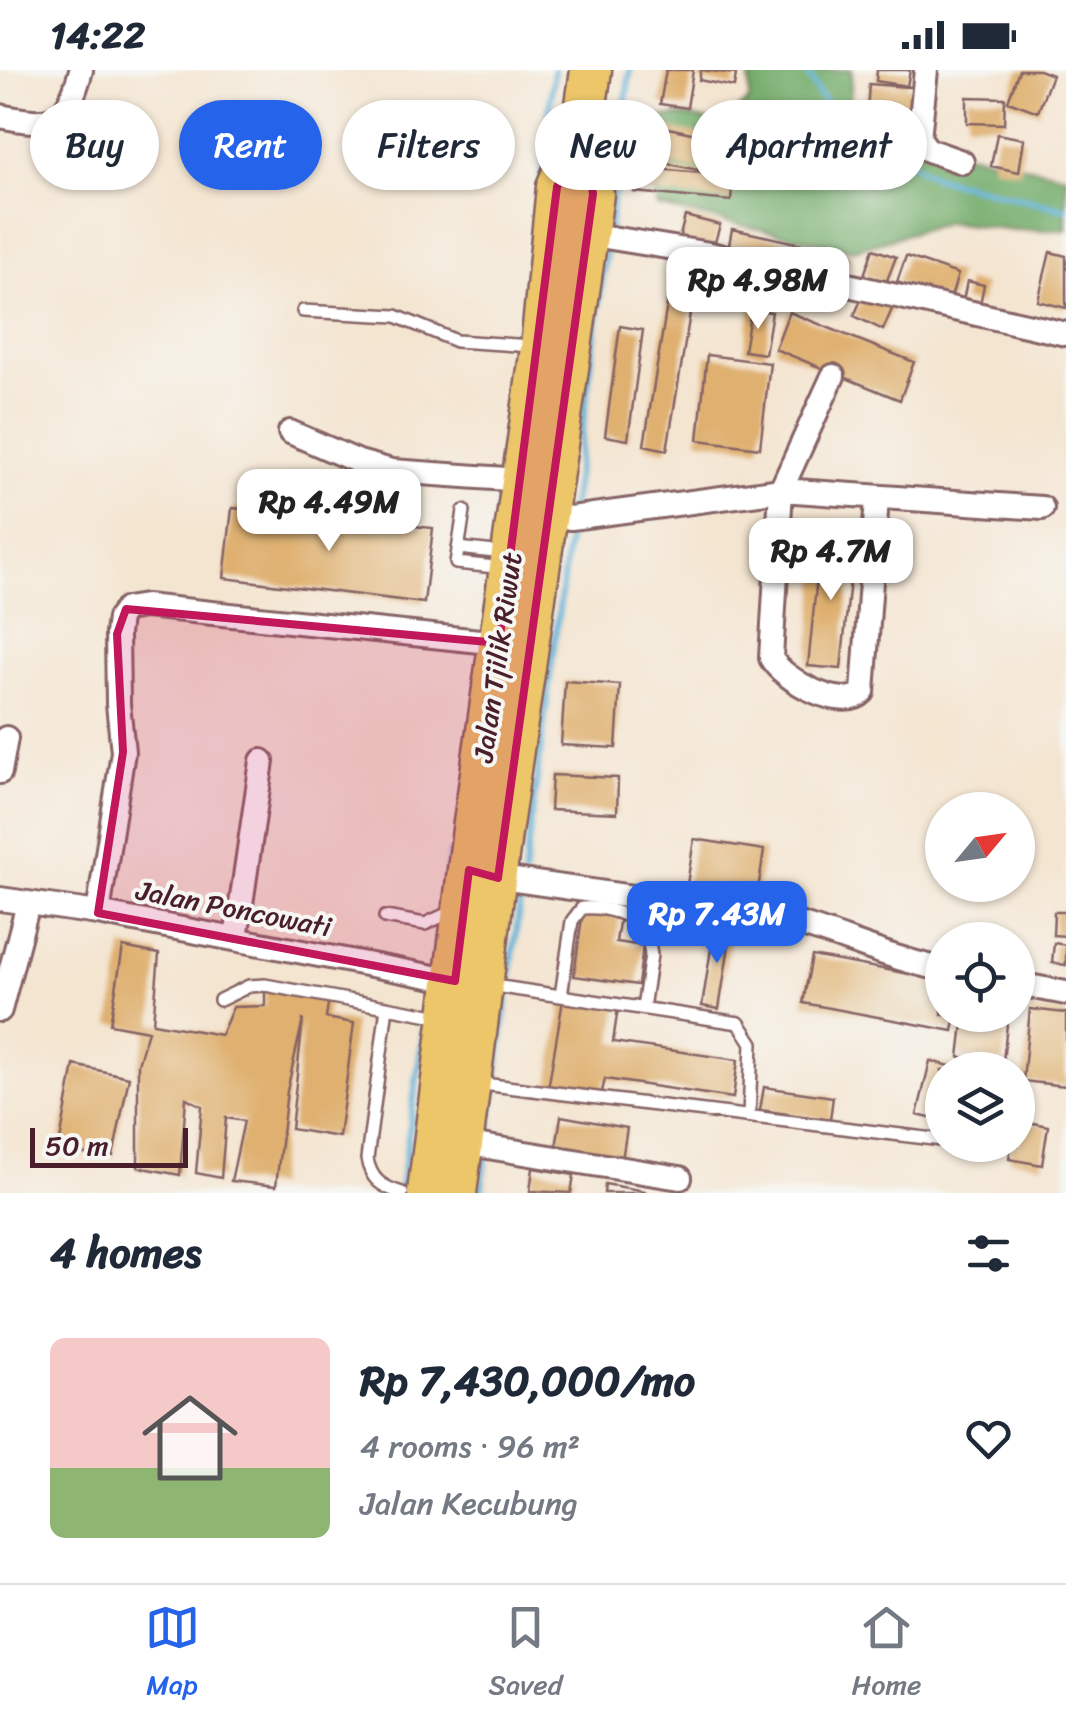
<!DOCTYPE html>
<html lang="en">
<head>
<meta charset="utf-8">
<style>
  :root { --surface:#fff; --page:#f2f2f3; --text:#1f2937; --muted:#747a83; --line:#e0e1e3; --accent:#2563eb }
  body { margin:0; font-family:Sriracha,sans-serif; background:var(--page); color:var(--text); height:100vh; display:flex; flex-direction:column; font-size:38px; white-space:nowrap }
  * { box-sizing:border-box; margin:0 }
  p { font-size:32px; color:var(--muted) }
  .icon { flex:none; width:55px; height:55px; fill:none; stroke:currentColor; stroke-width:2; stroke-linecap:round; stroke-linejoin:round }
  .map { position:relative; height:1123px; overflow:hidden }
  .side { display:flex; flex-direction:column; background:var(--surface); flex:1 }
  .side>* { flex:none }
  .banner { position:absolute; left:30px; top:30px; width:1008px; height:90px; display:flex; gap:20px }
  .needle { width:65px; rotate:61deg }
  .tools { position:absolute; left:925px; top:722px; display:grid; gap:20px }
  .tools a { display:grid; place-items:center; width:110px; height:110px; border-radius:50%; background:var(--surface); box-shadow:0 2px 8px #0004; font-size:50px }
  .scale { position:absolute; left:30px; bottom:25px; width:158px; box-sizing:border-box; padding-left:10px; border:5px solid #4a1f2b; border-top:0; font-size:28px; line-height:35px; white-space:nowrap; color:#4a1f2b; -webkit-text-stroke:8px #f6f6f2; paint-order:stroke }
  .price { position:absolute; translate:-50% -85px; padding:0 22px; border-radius:20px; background:#fff; color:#222; font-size:32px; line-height:65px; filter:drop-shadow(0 2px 5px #0008) }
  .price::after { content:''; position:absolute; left:50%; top:60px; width:30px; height:22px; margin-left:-15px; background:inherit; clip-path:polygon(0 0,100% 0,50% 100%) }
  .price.selected { background:var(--accent); color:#fff }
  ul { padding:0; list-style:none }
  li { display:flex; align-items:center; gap:30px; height:250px; padding:0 50px }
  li+li { border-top:2px solid var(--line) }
  li span { display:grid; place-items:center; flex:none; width:280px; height:200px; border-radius:15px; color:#555 }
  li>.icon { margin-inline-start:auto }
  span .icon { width:120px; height:120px; fill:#fffc; stroke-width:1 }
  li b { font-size:42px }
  h2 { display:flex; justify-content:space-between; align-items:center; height:120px; padding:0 50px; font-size:42px }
  .tag { padding:0 35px; border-radius:45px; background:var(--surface); box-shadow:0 2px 8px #0004; font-size:35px; line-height:90px }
  .tag.selected { background:var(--accent); color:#fff }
  .status { display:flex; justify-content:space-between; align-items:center; height:70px; padding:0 50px; background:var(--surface); direction:ltr }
  .status svg { height:28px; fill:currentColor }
  .menu { display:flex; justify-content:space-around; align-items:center; height:140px; border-top:2px solid var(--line); background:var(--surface); font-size:28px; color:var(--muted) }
  .menu a { display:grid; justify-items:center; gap:5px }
  .menu .selected { color:var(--accent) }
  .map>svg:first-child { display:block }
</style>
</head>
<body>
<div class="status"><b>14:22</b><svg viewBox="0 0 49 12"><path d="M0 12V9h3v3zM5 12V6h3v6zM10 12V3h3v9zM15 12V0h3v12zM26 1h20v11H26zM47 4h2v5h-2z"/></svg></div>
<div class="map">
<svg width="1066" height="1123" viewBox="0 0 1066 1123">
  <rect width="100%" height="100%" fill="#f6f6f2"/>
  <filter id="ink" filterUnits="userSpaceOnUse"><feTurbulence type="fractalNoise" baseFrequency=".01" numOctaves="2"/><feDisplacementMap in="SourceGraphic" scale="20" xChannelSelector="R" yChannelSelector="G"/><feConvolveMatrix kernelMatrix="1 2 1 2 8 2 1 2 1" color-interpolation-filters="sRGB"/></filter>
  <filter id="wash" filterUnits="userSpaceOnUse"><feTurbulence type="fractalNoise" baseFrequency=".0048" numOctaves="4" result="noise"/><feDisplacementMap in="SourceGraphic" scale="40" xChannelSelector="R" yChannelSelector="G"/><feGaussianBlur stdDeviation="2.25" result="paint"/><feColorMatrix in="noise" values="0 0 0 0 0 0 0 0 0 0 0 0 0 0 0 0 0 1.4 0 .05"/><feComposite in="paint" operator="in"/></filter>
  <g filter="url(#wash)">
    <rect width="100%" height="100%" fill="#f4e5d1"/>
    <path fill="#71aa68" stroke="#5e644a" stroke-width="2.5" d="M750,0H852L849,57L1066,105V160H1015L947,152L854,180L658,137L649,105L646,69L657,47L687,46L719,53L749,31Z"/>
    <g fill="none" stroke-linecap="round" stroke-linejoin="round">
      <path stroke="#5bb1d7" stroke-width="6" d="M805,0L832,46L935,107L1066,139
        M541,107L554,0
        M609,160L630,0
        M571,443L607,173
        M497,444L524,243
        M524,805L570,455
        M400,1122L450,783
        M481,1123L522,817"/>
    </g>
    <g id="blocks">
      <path fill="#dfb070" d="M666,0H693L687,38L660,34Z
        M701,0L736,4L734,17L699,10Z
        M877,0H910L907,16L876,11Z
        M1019,0H1039L1052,5L1038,42L1008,31Z
        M869,14L921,18L919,46L867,42Z
        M967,27L1005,28L1004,54L967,53Z
        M632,50L705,66L698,100L626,85Z
        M997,64L1024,69L1019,102L991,96Z
        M636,97L733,106L731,131L634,122Z
        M685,146L720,155L713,179L679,170Z
        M732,159L801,174L798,189L729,175Z
        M813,175L851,185L847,203L809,194Z
        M873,179L896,187L886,213L864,205Z
        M1050,182L1066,186V238L1038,231Z
        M906,186L958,204L950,231L897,212Z
        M671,210L695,214L667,380L644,375Z
        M967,211L984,215L980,234L963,231Z
        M864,223L893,237L883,260L854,246Z
        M751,239L772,242L765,284L744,281Z
        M789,242L914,292L900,330L775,279Z
        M620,256L643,260L628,370L605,366Z
        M707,285L770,293L760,378L698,370Z
        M232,438L433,458L424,533L224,508Z
        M821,466L854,470L841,599L808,596Z
        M565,611L620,615L616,678L561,675Z
        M552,705L618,708L617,743L550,740Z
        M694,769L764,780L756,833L686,821Z
        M583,841L620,846L616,872L643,876L638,915L574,906Z
        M1054,842H1066V866L1053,865Z
        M715,853L732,856L719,939L702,936Z
        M1054,873L1066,875V895L1052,893Z
        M123,877L159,884L153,953L221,965L233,937L265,936V915L329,927L326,948L354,953L339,1067L291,1059L303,949L287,1021L276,1116L231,1111L244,1051L226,1048L221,1108L196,1103L202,1036L186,1028L180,1105L138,1097V994L148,961L110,954Z
        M812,886L942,910V945H956L953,961L803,933Z
        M563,930L618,938L613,972L738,990L733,1028L605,1009L601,1026L548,1019Z
        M1030,939L1066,943V1016L1023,1011Z
        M964,945H1008L1003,992L959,987Z
        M930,991L962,999L942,1000V1051L917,1045Z
        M74,995L129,1007L113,1086L58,1082Z
        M764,1017L833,1027L830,1050L760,1040Z
        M561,1046L627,1058L621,1096L555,1084Z
        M1018,1050L1048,1056L1042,1095L1009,1089L1011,1075H1018Z
        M533,1098L574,1105L571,1123L530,1121Z
        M605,1114L645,1121V1123H604Z"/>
    </g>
  </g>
  <g filter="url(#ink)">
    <use href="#blocks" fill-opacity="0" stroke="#866465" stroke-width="2.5"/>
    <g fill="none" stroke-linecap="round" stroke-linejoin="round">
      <g stroke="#866465" stroke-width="16">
        <path id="service" d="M303,241L396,246L456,271L533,276
          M464,441L456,493L505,498
          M458,478L504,483
          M385,847L425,854L453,841
          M488,915L739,953L752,973L749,1046
          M561,926L572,851L582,838C605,836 631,844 647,860L651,885L643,938
          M220,930L249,916L265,915L441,947
          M387,937L367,1089C371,1110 382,1117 402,1123
          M475,1013L942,1070"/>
      </g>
      <g stroke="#866465" stroke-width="28">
        <path id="minor" d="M926,0L919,68L928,80L962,92
          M0,46C52,57 67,54 81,0
          M587,164L710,184L1066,264
          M833,306L781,420L771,588C783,610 843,643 863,622L877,428
          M290,362L359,392L392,401L522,410
          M546,445L571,448L781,420L1042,438
          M0,702L6,668
          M487,806L778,848C834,862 885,888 942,899
          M0,829L98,843L455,911
          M98,843L123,682L118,634L117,564L119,548L126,539L145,536L499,573
          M236,868L262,691
          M1018,914L1066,923
          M0,940L28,834
          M463,1073L680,1108"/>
      </g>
      <g stroke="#866465" stroke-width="45">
        <path id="trunk" d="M428,1123L473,760L541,278L557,117L583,56L591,0
          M456,1123L501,763L593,124L583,56"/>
      </g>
      <use href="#service" stroke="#fff" stroke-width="11"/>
      <use href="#minor" stroke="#fff" stroke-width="22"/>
      <use href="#trunk" stroke="#ecc669" stroke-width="40"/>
    </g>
  </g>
  <path fill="#c2185b" fill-opacity="0.2" stroke="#c2185b" stroke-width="8" stroke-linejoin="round" d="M583,56L593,124L498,808L469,800L455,911L98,843L123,682L117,564L126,539L499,573L557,117Z"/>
  <g text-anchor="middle" stroke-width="8" stroke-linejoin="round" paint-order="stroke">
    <g font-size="28" fill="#4a1f2b" stroke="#f6f6f2">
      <text transform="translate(497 587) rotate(-82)" y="10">Jalan Tjilik Riwut</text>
      <text transform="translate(234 838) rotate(11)" y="10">Jalan Poncowati</text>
    </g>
  </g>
</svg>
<div class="tools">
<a><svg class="needle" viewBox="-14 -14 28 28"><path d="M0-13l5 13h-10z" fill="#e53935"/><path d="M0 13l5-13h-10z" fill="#747a83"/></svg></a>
<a><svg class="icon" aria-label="locate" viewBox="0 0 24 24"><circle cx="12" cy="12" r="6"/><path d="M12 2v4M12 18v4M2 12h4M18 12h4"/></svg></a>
<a><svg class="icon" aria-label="layers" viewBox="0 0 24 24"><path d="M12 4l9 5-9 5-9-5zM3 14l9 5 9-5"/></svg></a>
</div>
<div class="scale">50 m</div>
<b class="price" style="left:758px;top:262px">Rp 4.98M</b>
<b class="price" style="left:329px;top:484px">Rp 4.49M</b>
<b class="price" style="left:831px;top:533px">Rp 4.7M</b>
<b class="price selected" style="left:717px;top:896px">Rp 7.43M</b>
<div class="banner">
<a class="tag">Buy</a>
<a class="tag selected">Rent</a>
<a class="tag">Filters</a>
<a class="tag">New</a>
<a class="tag">Apartment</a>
</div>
</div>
<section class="side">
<h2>4 homes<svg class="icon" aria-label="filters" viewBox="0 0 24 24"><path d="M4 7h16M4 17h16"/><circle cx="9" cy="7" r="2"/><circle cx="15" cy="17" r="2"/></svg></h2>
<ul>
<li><span style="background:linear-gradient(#f6c9c9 65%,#8fb573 0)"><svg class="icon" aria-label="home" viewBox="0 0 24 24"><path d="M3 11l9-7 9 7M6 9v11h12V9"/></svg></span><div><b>Rp 7,430,000/mo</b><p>4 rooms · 96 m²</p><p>Jalan Kecubung</p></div><svg class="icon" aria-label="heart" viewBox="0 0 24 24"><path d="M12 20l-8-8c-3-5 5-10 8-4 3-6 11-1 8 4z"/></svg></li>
</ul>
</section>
<nav class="menu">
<a class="selected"><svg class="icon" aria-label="map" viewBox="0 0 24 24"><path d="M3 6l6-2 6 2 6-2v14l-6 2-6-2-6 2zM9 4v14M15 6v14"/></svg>Map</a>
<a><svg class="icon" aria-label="saved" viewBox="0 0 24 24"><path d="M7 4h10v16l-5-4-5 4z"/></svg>Saved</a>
<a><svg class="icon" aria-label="home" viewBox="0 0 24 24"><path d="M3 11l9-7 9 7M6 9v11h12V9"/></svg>Home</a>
</nav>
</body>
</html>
